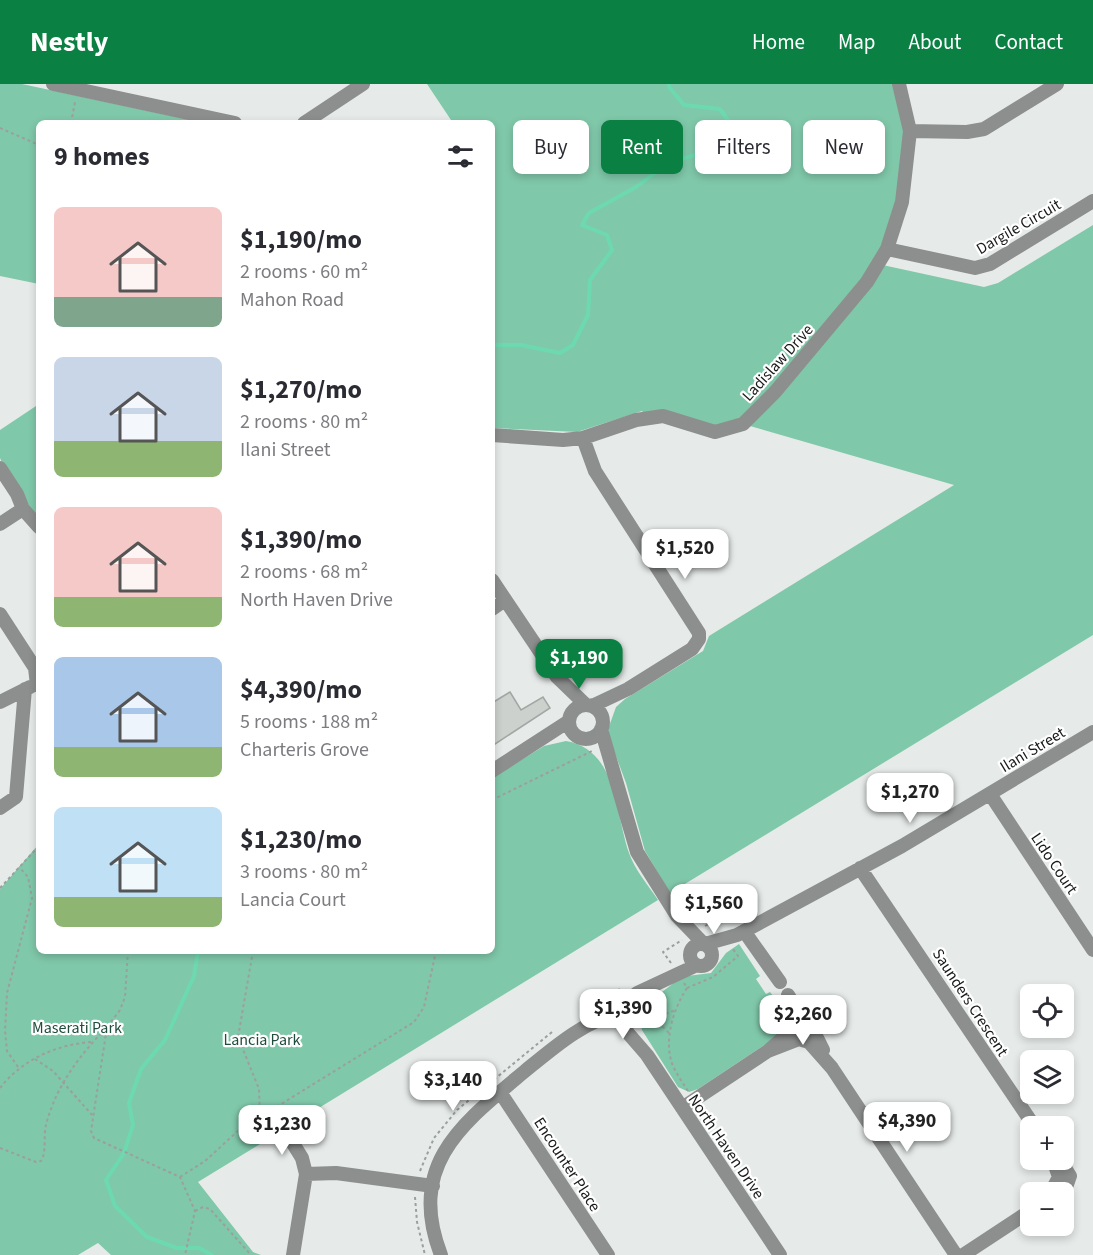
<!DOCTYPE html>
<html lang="en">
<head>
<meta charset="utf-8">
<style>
  :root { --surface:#fff; --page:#f7f7f7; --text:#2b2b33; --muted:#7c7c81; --accent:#0b8043 }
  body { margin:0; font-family:"Source Sans 3",sans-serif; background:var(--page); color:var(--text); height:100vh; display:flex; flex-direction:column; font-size:22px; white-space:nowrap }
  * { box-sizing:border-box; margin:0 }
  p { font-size:20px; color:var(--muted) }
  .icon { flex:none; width:33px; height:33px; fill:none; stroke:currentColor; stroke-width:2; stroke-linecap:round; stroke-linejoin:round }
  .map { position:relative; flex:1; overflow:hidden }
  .details { position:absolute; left:36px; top:36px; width:459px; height:834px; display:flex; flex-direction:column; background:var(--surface); border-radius:9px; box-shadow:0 3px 9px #0003 }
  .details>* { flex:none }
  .top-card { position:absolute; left:513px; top:36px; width:489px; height:54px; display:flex; gap:12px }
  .controls { position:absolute; left:1020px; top:900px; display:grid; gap:12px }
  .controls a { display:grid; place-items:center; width:54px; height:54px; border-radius:9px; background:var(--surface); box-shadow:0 3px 9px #0003; font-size:30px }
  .price { position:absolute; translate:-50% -51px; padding:0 14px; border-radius:12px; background:#fff; color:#222; font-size:20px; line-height:39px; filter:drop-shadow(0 2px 3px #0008) }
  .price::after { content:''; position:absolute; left:50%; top:36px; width:18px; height:14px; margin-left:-9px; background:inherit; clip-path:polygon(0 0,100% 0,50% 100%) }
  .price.active { background:var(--accent); color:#fff }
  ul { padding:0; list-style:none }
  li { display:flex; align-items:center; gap:18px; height:150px; padding:0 18px }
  li span { display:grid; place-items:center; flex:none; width:168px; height:120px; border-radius:9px; color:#555 }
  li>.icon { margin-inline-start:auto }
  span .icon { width:72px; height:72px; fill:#fffc; stroke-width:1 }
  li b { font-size:26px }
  h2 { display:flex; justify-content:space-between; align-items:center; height:72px; padding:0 18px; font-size:26px }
  .chip { padding:0 21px; border-radius:9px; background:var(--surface); box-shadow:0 3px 9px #0003; font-size:21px; line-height:54px }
  .chip.active { background:var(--accent); color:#fff }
  header { display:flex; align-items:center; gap:36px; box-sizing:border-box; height:84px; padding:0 30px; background:var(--accent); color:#fff }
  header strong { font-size:28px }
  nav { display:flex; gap:33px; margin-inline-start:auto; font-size:21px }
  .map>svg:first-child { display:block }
</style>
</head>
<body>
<header>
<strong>Nestly</strong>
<nav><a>Home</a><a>Map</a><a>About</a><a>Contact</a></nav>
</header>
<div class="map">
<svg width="1093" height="1171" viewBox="0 0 1093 1171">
  <rect width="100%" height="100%" fill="#e6ebe9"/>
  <path fill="#80c8aa" d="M0,0H22L204,39H39V200L0,192Z
    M427,0H899L905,36L902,118L878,180L984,203L998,199L1093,141V551L670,809L645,767L626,699L607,648L616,623L625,615L703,567L709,552L717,547L954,401L743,340L715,348L647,334L642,327L577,348L492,344V39H453Z
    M39,320V434C33,429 3,383 0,374C0,367 0,354 0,346Z
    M566,657C618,666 615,729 629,769C635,786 648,801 658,816L198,1098L253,1168L261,1171H111L98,1159L78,1171H0V805L38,761L39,867H492V694L544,662Z
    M739,860L760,892L756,895L766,910L770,908L776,916L772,919L787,941L769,958L698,1005L689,1008L678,1003L642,946L639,933L645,921L675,898L687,892L711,889L726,869Z"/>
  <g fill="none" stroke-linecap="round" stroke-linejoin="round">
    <path stroke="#6dd9b0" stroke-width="4" d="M492,261H521L560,269L573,261L588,231L590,196L612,166L607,151L582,141L589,129L636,103L670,78L703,69L732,42L720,25L684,21L669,3V0
      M198,867L194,892L165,956L141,985L129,1019L133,1041L124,1069L106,1096L115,1122L147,1153L177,1164H199L212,1171"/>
  </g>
  <path fill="#ccd1ce" stroke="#a2a7a4" stroke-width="1.5" d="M510,608L521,626L543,613L550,624L492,662V619Z"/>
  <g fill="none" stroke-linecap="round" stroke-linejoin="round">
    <path stroke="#9b9f9d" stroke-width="2" stroke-dasharray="3 3" stroke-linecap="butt" d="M71,39L75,18
      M0,44L39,61
      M492,716L594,666
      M0,804L39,762
      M705,842L714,837L718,843
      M128,867L125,913L120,926L107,943L91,1047L94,1054L180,1093L195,1127L185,1171
      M253,867L238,953L259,1005L260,1034
      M671,879L663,868L682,856
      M684,899L687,904C673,925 663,958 673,982C677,991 683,999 688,1007
      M687,904L713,893L738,872L733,865
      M587,926L620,905L622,908
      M644,928L654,934L676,926
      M654,934L669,949
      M35,975L53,987L92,1031
      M18,983L7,967L5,947L7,909L32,814L28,793L19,783
      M0,1004C22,976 55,961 91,958
      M253,1037L269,1053
      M0,1064L36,1078L41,1077C47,1068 43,1052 46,1041C56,1002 79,972 107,943
      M420,1087L434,1054L457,1026L552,948
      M180,1093L205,1077L239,1046L414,938L424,923L436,867
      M415,1113L417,1138L425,1171
      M195,1127L203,1123L210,1125L251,1171"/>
    <path stroke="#8d8f8e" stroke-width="14" d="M53,0L235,39
      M304,39L363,0
      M910,47L967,48L984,45L1057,0
      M887,165L975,184L990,180L1093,117
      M492,351L563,356L583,354L636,336L663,332L715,348L743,340L775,308L867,198L887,165L902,118L910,47L899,0
      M583,354L595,387L699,549V555L692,565L628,605L592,622
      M0,384L17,410L23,425L39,443
      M0,440L23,425
      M492,496L557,593L586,621
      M492,525L505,516
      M0,530L35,584L37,601
      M0,618L30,603
      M569 638a17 17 0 1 1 34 0a17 17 0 1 1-34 0Z
      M601,645L637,768L677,832L703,859
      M492,687L569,637
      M990,710L1093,866
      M0,724L16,713L25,605
      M860,784L1034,1042
      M744,847L780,898
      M690 871a11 11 0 1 1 22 0a11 11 0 1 1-22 0Z
      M705,860L737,851L902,762L1093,648
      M697,881L637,909L623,928L627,948L647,971L780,1171
      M788,911L798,927L802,945
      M768,967L799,955L809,958L832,984L956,1171
      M500,1008L608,1171
      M682,1024L768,967L792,946H808L817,954L823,966
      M284,1045L302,1074L306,1090
      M1060,1076L1070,1092L1064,1109
      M1051,1108L1059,1093L1053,1076
      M293,1171L306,1090L336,1089L433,1102
      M441,1171C406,1080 463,1039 525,987C553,964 586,935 623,928L632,933
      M963,1171L1030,1127"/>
  </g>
  <g text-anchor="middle" stroke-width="4.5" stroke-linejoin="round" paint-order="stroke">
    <g font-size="16" fill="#181a19" stroke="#fff">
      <text transform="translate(1018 142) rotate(-30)" y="6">Dargile Circuit</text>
      <text transform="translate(777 278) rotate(-48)" y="6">Ladislaw Drive</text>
      <text transform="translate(1032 665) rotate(-31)" y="6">Ilani Street</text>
      <text transform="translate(1055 779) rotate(56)" y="6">Lido Court</text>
      <text transform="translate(971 918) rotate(57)" y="6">Saunders Crescent</text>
      <text transform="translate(727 1062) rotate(56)" y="6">North Haven Drive</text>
      <text transform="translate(568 1080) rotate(57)" y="6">Encounter Place</text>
    </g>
    <g font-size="16" fill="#1f4d3c" stroke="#fff">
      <text x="77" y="949">Maserati Park</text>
      <text x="262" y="961">Lancia Park</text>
    </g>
  </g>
</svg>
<div class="controls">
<a><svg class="icon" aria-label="locate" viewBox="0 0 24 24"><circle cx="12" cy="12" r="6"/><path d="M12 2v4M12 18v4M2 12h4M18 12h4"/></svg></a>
<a><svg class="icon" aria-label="layers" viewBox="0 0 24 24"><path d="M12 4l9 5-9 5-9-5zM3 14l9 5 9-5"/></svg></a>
<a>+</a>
<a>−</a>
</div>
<b class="price" style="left:685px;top:496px">$1,520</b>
<b class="price active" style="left:579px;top:606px">$1,190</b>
<b class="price" style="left:910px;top:740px">$1,270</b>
<b class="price" style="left:714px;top:851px">$1,560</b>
<b class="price" style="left:623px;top:956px">$1,390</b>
<b class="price" style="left:803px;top:962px">$2,260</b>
<b class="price" style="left:453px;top:1028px">$3,140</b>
<b class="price" style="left:907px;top:1069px">$4,390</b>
<b class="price" style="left:282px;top:1072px">$1,230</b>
<div class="top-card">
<a class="chip">Buy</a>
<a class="chip active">Rent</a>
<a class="chip">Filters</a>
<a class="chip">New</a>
</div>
<section class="details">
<h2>9 homes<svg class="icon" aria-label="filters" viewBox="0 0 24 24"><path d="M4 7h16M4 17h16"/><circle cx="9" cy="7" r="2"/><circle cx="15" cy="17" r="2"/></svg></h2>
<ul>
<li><span style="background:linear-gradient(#f6c9c9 75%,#7fa58c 0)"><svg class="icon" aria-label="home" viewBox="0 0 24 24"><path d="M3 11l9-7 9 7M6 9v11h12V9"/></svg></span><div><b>$1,190/mo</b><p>2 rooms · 60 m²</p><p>Mahon Road</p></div></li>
<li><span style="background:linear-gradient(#c9d6e8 70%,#8fb573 0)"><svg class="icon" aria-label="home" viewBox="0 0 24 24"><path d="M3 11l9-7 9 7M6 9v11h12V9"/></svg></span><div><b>$1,270/mo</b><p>2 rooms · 80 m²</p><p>Ilani Street</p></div></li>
<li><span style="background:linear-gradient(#f6c9c9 75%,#8fb573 0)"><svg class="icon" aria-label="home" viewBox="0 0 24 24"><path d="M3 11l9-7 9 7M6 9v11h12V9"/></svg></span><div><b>$1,390/mo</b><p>2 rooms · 68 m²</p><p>North Haven Drive</p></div></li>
<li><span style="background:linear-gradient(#a9c7e8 75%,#8fb573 0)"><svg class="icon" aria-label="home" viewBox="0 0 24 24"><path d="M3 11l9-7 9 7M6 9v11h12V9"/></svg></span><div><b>$4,390/mo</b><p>5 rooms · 188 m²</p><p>Charteris Grove</p></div></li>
<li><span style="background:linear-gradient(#bfe0f5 75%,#8fb573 0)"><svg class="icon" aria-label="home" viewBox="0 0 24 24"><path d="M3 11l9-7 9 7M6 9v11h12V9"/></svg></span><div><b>$1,230/mo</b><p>3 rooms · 80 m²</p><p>Lancia Court</p></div></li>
</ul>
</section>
</div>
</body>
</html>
